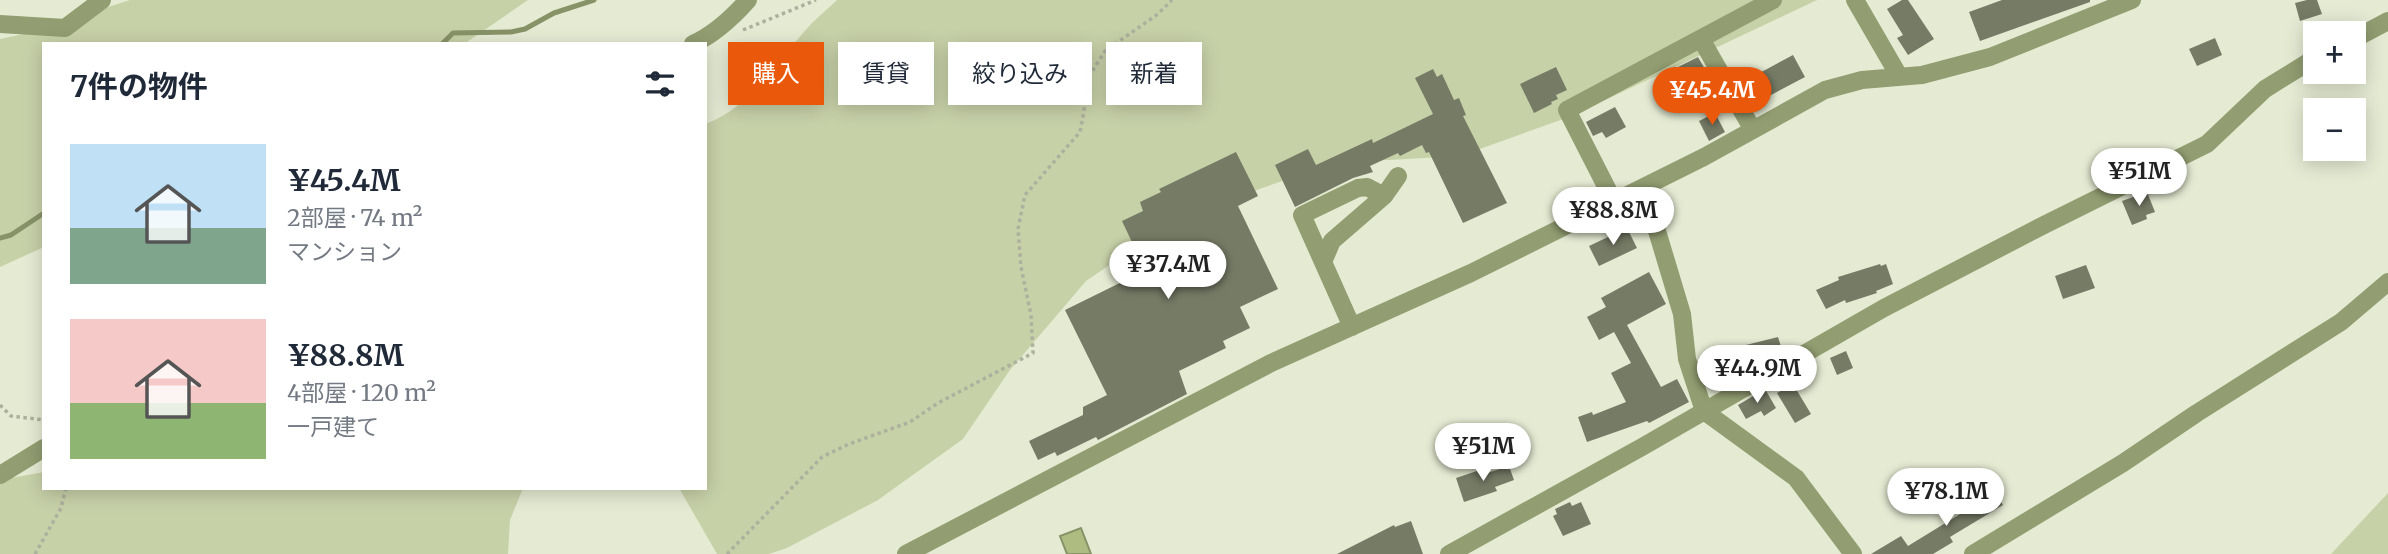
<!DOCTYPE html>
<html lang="ja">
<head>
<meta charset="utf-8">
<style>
  :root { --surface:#fff; --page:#f6f6f7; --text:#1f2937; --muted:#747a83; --accent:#ea580c }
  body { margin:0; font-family:Merriweather,"Noto Sans JP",serif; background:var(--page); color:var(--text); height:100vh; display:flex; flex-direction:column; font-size:26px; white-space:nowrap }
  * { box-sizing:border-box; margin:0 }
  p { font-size:23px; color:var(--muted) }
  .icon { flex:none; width:38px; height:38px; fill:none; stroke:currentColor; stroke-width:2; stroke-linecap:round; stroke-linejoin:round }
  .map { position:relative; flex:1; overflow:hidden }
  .panel { position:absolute; left:42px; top:42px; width:665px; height:448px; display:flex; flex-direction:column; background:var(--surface); border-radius:0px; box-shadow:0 4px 18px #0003 }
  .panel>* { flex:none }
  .top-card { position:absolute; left:728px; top:42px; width:665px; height:63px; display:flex; gap:14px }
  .tools { position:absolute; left:2303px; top:21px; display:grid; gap:14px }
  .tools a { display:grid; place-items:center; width:63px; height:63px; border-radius:0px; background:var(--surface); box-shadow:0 4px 18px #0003; font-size:35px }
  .price { position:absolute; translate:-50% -60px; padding:0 16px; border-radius:24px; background:#fff; color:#222; font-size:23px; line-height:46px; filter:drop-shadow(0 2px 4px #0008) }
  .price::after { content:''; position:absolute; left:50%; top:42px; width:21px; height:16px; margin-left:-10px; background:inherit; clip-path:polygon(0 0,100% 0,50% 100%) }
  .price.on { background:var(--accent); color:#fff }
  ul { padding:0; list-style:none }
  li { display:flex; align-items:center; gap:21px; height:175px; padding:0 28px }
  li span { display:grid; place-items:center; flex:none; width:196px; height:140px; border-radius:0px; color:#555 }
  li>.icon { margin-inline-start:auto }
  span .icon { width:84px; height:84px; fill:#fffc; stroke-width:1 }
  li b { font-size:30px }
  h2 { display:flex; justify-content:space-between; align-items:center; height:84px; padding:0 28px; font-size:30px }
  .chip { padding:0 24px; border-radius:0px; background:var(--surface); box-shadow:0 4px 18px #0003; font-size:24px; line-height:63px }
  .chip.on { background:var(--accent); color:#fff }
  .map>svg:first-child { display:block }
</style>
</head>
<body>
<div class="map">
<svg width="2388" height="554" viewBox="0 0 2388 554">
  <rect width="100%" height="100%" fill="#e5ebd3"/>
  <path fill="#c7d1a8" d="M130,0H528L464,44H44V247L0,267V39L23,34Z
    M837,0H1817L1569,117L1460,156L1335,163L1236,197L1142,243L1086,281L1010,370L963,439L878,500L787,548L769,554H717L679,488H705V124C754,106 778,59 812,23C820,15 829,8 837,0Z
    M44,472V488H523L510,520L508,554H0V480Z
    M2388,493V554H2331Z"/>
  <path fill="#aebc82" stroke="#889267" stroke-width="2" d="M1081,528L1091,554H1067L1060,536Z"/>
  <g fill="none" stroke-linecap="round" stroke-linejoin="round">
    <path stroke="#889267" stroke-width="5" d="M442,44L453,33L511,32L525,29L554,13L594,0
      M0,238L11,235L44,213"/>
  </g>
  <path fill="#767b66" d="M1902,0H1908L1934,39L1908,55L1897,38L1903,35L1887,9Z
    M2002,0H2090V2L1980,41L1969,12Z
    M2307,0H2317L2322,14L2300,21L2295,3Z
    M2215,38L2222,55L2197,66L2189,49Z
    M1793,55L1805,77L1754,104L1741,83Z
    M1698,57L1720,95L1699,106L1678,67Z
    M1556,67L1567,90L1556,95L1558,99L1551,102L1552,104L1534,113L1520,84Z
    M1433,69L1437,77L1442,74L1454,100L1459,98L1466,115L1463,116L1507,203L1463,223L1429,152L1426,153L1422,145L1400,156L1398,153L1370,166L1373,172L1353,178L1295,207L1275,165L1308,149L1316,165L1372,139L1373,143L1433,114L1415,78Z
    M1615,107L1626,127L1606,138L1602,132L1593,136L1586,122Z
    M1715,113L1725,132L1709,141L1699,121Z
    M1236,152L1258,196L1238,206L1278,289L1240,307L1250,328L1223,341L1226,348L1179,371L1187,394L1098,440L1096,437L1057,456L1055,452L1038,460L1029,441L1083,415V407L1107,395L1065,310L1134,276L1127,260L1138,255L1122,221L1143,211L1140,202L1161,192L1159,189Z
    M2147,192L2155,212L2146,215L2147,219L2132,225L2122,201Z
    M1627,228L1637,248L1599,266L1589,246Z
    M1880,264L1881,266L1886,264L1893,284L1876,291L1877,293L1846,303L1845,300L1826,309L1816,290L1839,280L1838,277Z
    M2086,265L2095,288L2063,299L2055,276Z
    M1649,272L1666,304L1627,325L1661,387L1677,379L1689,402L1649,423L1647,421L1587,442L1578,417L1592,412L1593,415L1626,402L1611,373L1631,363L1614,332L1599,340L1587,317L1606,307L1601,298Z
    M1778,337L1783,353L1708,376L1702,356Z
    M1846,351L1853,368L1837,375L1830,358Z
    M1793,384L1811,414L1795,423L1777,393Z
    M1765,389L1776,408L1764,416L1761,411L1746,419L1738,405Z
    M1509,466L1514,480L1495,487L1497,491L1464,502L1456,478L1480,470L1481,475Z
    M1992,488L2003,505L1950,537L1953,542L1933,554H1871L1901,536L1908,546L1965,511L1962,506Z
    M1570,502L1572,506L1581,502L1591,524L1563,536L1553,516L1557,514L1555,509Z
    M1411,521L1423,554H1337L1394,525L1395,527Z"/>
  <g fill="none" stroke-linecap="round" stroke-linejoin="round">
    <path stroke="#acb19e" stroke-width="3.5" stroke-dasharray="3.5 3.5" stroke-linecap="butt" d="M743,30L816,0
      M0,405L11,416L44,420
      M35,554L61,508L66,488
      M727,554L822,457L849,444L910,422L938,403L1033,353L1031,315L1021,267L1018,229L1025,195L1080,132L1084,111L1086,81L1105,51L1158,14L1172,0"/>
    <path stroke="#929d71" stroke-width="18" d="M1855,0L1899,76
      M0,24L65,28L102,0
      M1701,39L1753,130
      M2354,39L2388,21
      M693,44C715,34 732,18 748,0
      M1640,189L1657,231L1682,314L1687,359L1704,411L1796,478L1853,554
      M1384,196L1398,176
      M1614,202L1567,110L1773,0
      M1323,262L1332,241L1384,196L1367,187L1358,188L1302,215L1352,327
      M0,475L44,448
      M906,554L1271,363L1471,273L1704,157L1825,90L1862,80L1922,75L1990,57L2132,0
      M1449,554L1642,447L1884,308L2042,226L2207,144L2265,89L2315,58
      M1973,554L2123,463L2197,413L2341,322L2388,282"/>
  </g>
</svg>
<div class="tools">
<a>+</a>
<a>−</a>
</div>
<b class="price on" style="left:1712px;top:127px">¥45.4M</b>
<b class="price" style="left:2139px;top:208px">¥51M</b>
<b class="price" style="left:1613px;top:247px">¥88.8M</b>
<b class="price" style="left:1168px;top:301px">¥37.4M</b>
<b class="price" style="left:1757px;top:405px">¥44.9M</b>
<b class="price" style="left:1483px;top:483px">¥51M</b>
<b class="price" style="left:1946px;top:528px">¥78.1M</b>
<div class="top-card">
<a class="chip on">購入</a>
<a class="chip">賃貸</a>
<a class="chip">絞り込み</a>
<a class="chip">新着</a>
</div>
<section class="panel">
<h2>7件の物件<svg class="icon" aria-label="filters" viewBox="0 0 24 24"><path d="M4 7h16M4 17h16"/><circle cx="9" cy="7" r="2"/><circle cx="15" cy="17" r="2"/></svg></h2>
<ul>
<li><span style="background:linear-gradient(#bfe0f5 60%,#7fa58c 0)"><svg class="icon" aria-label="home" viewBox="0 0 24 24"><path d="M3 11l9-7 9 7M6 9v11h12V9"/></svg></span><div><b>¥45.4M</b><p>2部屋 · 74 m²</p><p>マンション</p></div></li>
<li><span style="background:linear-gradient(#f6c9c9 60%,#8fb573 0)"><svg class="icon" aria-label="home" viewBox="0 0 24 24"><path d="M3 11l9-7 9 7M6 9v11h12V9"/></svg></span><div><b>¥88.8M</b><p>4部屋 · 120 m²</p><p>一戸建て</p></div></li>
</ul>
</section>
</div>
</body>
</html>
